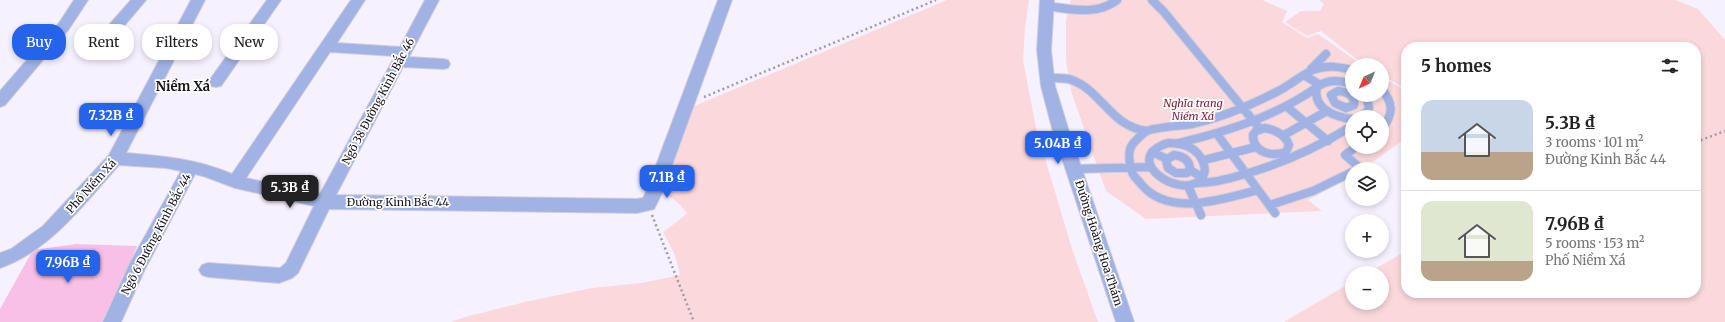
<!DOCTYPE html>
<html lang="en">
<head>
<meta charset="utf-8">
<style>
  :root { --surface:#fff; --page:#f6f6f6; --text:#222; --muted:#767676; --line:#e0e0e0; --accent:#2563eb }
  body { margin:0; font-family:Merriweather,serif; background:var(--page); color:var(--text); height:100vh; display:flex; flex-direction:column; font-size:15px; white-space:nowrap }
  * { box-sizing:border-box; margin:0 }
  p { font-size:13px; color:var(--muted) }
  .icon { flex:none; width:22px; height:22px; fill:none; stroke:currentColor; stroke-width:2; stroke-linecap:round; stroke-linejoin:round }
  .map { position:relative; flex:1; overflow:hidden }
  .side { position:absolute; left:1401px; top:42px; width:300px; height:256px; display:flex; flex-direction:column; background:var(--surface); border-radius:16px; box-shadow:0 2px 6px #0003 }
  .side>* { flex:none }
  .top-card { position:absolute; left:12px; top:24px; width:380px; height:36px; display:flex; gap:8px }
  .needle { width:26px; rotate:224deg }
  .buttons { position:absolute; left:1345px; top:58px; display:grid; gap:8px }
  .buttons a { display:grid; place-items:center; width:44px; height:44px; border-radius:50%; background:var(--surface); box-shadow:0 2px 6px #0003; font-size:20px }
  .price { position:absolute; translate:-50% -34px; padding:0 9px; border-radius:8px; background:var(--accent); color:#fff; font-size:13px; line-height:26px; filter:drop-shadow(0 1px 2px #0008) }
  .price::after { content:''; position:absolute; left:50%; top:24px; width:12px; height:9px; margin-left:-6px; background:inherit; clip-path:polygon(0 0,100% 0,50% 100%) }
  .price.on { background:#222; color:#fff }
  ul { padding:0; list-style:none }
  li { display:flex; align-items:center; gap:12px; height:100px; padding:0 20px }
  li+li { border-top:1px solid var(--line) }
  li span { display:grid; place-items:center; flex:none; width:112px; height:80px; border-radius:12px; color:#555 }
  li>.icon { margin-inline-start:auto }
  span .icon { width:48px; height:48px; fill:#fffc; stroke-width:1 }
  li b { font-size:17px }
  h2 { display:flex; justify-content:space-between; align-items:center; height:48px; padding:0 20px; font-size:17px }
  .chip { padding:0 14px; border-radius:16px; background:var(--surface); box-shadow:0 2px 6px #0003; font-size:14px; line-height:36px }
  .chip.on { background:var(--accent); color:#fff }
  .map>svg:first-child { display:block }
</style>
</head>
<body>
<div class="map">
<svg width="1725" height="322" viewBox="0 0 1725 322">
  <rect width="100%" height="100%" fill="#f6f1fe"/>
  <path fill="#fbd8db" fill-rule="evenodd" d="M947,0H1029L1025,28L1023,60L1036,128L1072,249L1098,322H450L465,317L525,302L592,288L642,283L680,275L675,255L663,232L678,221L687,213C679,203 672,196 660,192L692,107Z
    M1071,0H1262L1287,11L1282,22L1307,38L1318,34L1362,65H1352V95H1382V77L1406,91V138L1363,169H1352L1351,177L1308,200L1322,211L1146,219L1106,191L1071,91L1066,60V20ZM1352,117H1382V147H1352Z
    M1319,0H1675L1698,9L1725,40V322H1284L1352,282V303H1382V273H1368L1406,251V293H1696V47H1406V89L1382,75V65H1364L1321,31L1307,36L1285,22L1301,11H1320L1324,4Z"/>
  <path fill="#f9c0e7" d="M76,244L137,246L105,322H0V309L33,250Z"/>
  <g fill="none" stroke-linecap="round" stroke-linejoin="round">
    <g stroke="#d2cdd9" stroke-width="10">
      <path id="service" d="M1152,0L1164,12L1260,129
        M1046,6C1071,9 1096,16 1117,0
        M1311,69L1326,54
        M1304,75L1320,85
        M1047,78C1055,78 1064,77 1072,80C1102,91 1111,127 1147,131
        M1352,84C1339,80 1328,79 1317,87C1312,108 1334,117 1352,119
        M1382,89C1393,103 1394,114 1382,128
        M1338,91C1347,92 1355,95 1354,105L1346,108L1335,103L1331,95Z
        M1287,107L1328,141
        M1360,117L1366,113L1369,108L1366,95
        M1265,128C1276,130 1285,134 1289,145L1286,152C1272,157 1253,153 1253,135L1256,131Z
        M1217,134L1275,213
        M1284,135L1327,111
        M1168,143C1175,143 1183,144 1189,147C1202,153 1213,174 1196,183C1174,194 1132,164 1157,148C1160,146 1164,144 1168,143Z
        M1179,143C1228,131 1274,117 1316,88
        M1356,147L1345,155L1359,167L1356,169
        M1152,152L1167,159
        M1174,155C1182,156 1189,159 1190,168L1187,173H1176L1168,168L1166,160Z
        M1204,160L1256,147
        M1074,169L1151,167
        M1190,170L1203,178
        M1197,183C1214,183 1229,179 1245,174C1284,163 1318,147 1352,126
        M1188,186L1201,215
        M1258,190C1222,199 1169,218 1141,184C1138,180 1133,176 1132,172C1130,165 1127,152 1132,145C1135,141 1143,133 1147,131C1156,127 1181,126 1192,124C1224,117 1254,104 1282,89C1293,83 1305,72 1316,69C1329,65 1340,67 1352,70
        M1270,205L1313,191L1352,172"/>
    </g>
    <g stroke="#d2cdd9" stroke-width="2">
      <path id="minor" d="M74,0H88L69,29L5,105L0,107V91L59,23Z
        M131,0H146L102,52L97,53L92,52L90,48L92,44Z
        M191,0H205L126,153C163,156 197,159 232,174L351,0H365L337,43L400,47L425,0H439L409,57L443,59L448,60L450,64L448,68L443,69L403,67L336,195L637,199L643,198L646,192L718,0H732L662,193L654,209L637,213L329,209L298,273L292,278L279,283L208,277L202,275L199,270L202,265L208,263L280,268L286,263L314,206L235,188L206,177L195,174L144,271L121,322H103L130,263L181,171L166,168L119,165C84,204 51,250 0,268V253L11,249L43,226L109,155ZM330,52L395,56L320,194L246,178Z
        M267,0H281L221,86L216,87L211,86L209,82L211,78Z
        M1040,0H1054L1051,50L1055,86L1068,128L1134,322H1116L1052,128L1041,86L1037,50Z"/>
    </g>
    <path stroke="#a09ca6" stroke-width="2.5" stroke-dasharray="2 3" stroke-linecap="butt" d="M704,97L936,0
      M1696,142L1725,131
      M652,215L694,322"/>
    <use href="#service" stroke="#a1b2e4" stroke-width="8"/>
    <use href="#minor" fill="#a1b2e4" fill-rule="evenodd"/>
  </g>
  <g text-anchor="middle" stroke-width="3.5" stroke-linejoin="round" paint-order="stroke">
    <g font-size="11" fill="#151219" stroke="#fff">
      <text transform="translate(378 101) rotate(-62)" y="4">Ngõ 38 Đường Kinh Bắc 46</text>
      <text transform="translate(91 186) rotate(-48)" y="4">Phố Niềm Xá</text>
      <text x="398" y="206">Đường Kinh Bắc 44</text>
      <text transform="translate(156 234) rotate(-62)" y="4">Ngõ 6 Đường Kinh Bắc 44</text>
      <text transform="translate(1099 243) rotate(72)" y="4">Đường Hoàng Hoa Thám</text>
    </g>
    <g font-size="11" font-style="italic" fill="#821e36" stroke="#fff">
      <text x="1193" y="107">Nghĩa trang<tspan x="1193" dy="13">Niềm Xá</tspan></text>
    </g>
    <g font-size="13" font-weight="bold" fill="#151219" stroke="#fff">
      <text x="183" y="91">Niềm Xá</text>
    </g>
  </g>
</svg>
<div class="buttons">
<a><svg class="needle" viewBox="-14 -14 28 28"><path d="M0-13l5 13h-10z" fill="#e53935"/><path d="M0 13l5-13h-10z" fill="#767676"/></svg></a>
<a><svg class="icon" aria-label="locate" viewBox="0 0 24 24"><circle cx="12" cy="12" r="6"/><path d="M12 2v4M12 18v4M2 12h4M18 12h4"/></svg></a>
<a><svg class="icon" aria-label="layers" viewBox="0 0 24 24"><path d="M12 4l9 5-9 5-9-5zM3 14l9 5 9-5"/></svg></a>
<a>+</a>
<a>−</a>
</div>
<b class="price" style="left:111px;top:137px">7.32B ₫</b>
<b class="price" style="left:1058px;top:165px">5.04B ₫</b>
<b class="price" style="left:667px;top:199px">7.1B ₫</b>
<b class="price on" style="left:290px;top:209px">5.3B ₫</b>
<b class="price" style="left:68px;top:284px">7.96B ₫</b>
<div class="top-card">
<a class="chip on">Buy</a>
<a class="chip">Rent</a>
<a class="chip">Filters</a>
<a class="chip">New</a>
</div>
<section class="side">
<h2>5 homes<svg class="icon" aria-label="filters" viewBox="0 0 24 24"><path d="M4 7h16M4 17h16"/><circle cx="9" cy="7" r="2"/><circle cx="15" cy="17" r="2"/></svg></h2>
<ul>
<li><span style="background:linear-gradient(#c9d6e8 65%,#b9a48a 0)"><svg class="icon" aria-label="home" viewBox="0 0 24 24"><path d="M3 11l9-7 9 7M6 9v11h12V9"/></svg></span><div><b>5.3B ₫</b><p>3 rooms · 101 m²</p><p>Đường Kinh Bắc 44</p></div></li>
<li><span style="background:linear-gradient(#dfe7d0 75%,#b9a48a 0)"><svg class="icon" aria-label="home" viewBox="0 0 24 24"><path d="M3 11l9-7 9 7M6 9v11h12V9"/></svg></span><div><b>7.96B ₫</b><p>5 rooms · 153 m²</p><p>Phố Niềm Xá</p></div></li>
</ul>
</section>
</div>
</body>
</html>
